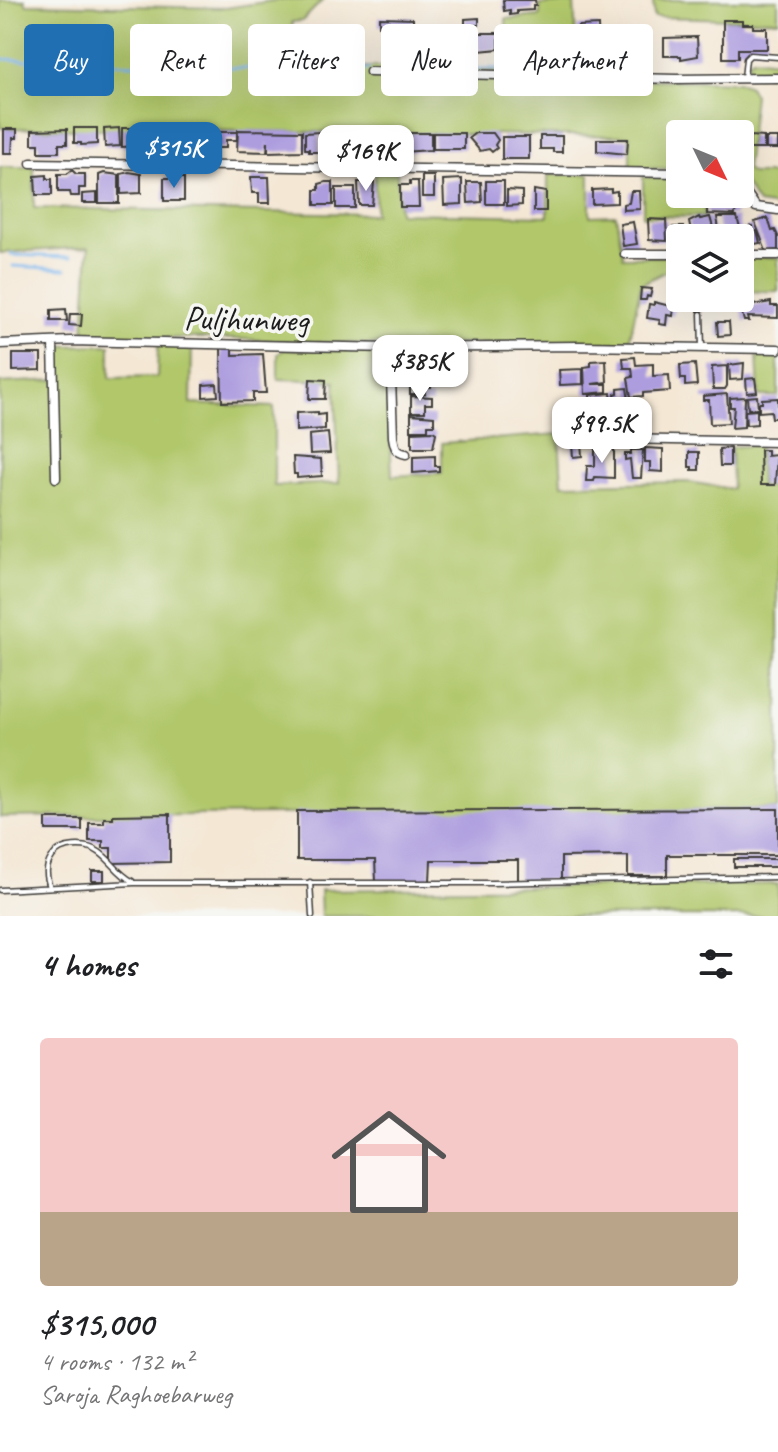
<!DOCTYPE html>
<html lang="en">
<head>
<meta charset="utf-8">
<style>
  :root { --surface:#fff; --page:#f2f2f2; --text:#202124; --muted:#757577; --accent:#1f6fb2 }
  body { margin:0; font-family:Caveat,sans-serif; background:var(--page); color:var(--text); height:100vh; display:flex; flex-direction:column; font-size:30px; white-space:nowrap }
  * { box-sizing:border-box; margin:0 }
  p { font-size:26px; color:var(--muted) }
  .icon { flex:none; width:44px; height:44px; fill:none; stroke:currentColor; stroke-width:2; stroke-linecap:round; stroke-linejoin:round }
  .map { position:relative; height:916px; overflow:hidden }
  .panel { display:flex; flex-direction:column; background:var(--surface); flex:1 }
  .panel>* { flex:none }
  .top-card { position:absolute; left:24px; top:24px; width:730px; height:72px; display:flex; gap:16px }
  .needle { width:52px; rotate:133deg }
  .fabs { position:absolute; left:666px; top:120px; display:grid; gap:16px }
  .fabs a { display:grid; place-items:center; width:88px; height:88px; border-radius:8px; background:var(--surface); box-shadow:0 8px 32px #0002; font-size:40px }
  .price { position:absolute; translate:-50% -68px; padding:0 18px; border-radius:16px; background:#fff; color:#222; font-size:26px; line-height:52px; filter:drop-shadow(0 2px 4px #0008) }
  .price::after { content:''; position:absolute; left:50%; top:48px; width:24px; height:18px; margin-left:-12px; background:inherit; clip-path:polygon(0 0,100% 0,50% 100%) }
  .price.current { background:var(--accent); color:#fff }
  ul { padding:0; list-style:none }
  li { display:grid; align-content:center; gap:16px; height:424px; padding:0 40px }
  li span { display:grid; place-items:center; height:248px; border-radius:8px; color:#555 }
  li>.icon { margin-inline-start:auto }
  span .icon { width:144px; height:144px; fill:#fffc; stroke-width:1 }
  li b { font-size:34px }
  h2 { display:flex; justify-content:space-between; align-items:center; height:96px; padding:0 40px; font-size:34px }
  .pill { padding:0 28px; border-radius:8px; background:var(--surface); box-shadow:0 8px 32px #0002; font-size:28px; line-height:72px }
  .pill.current { background:var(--accent); color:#fff }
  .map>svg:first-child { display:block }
</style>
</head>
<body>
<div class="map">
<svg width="778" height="916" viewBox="0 0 778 916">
  <rect width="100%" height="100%" fill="#f6f6f2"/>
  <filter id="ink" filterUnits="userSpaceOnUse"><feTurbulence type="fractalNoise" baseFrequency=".0125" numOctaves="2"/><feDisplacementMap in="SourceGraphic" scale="16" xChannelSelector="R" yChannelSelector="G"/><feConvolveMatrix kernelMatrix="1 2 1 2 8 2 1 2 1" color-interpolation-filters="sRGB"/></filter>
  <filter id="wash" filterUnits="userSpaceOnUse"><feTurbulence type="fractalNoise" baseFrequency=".006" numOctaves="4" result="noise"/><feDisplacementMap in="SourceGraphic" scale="32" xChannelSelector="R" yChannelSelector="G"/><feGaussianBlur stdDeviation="1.8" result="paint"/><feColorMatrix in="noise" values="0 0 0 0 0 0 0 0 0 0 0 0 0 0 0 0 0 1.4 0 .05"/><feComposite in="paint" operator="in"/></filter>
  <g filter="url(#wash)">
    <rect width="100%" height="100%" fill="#f4e7d4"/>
    <path fill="#b1c76b" stroke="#667244" stroke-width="2" d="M0,0H25L26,4L226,8L278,0H323L302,21L292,22L293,67H414V70L508,71L506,19L540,16V5L574,3L578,78L739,82L749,86L754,95L746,170L752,174H778V207L758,204L740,177V134H680V169L630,168V136L175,130L174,162H137V130L0,128Z
      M653,0H778V20L654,17Z
      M752,58L777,61L778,74L749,75L748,62Z
      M0,167H34V208L375,214V173L397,172L399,213L548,216V175L590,174V216L616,215L623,257L680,256V271L672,268L641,284L629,343L376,344L205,338H84L89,247L0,253Z
      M643,177L680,178V194H704V217L643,216Z
      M740,257L778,258V291L740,292Z
      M110,345V378L157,377L158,345H192L191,404L274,407V486L339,483L335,381L278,379V354L285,349L386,352L392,476L442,473V443L559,434L562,484L688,482L732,489L731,447L759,445L760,487H778V809L0,817V383L56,380V346Z
      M757,353L778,354V396H759Z
      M778,884V916H321L320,890Z"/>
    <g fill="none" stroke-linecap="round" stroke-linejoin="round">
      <path stroke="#7cb7ee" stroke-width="3" d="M0,59L268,69H369
        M396,69L569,68
        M11,255L71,257
        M13,266L66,269"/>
    </g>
    <g id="blocks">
      <path fill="#ad9ddf" d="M503,0H535L536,5H533V10L517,11V14L510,15V10L504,11Z
        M379,17L413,18V27L379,26Z
        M479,18V25H472V39H465V19Z
        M723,20H742V24H753V28H767V49H738V58H723Z
        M598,25L599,51L579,52L578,26Z
        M405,28L404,44H398V46L385,44V29Z
        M477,33H499V49L479,51Z
        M697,37L698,56L681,59V56H664V38Z
        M74,128H97V144L81,145V143H74Z
        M119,128L120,146L105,147L104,129Z
        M122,128H137V146L122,147Z
        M4,129H17V138H13L12,153H4Z
        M67,129V144H59V152H39V144H32V130Z
        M177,130H196V146L177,147Z
        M238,130L302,131V151L268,152V141L267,152L237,151Z
        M206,132H237V140H226V148H206Z
        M319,132L320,152H309V149H305V133Z
        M334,132V147H322V133Z
        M375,132L376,150H365L359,149L358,145H348V134Z
        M402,133H431V150L402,152Z
        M433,133H464V149H433Z
        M475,133H493L498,140L495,145L497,148L492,152L489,149L480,151L469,138Z
        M540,136H562V152H553V149H540Z
        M750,136L764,137V149H750Z
        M502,137H529V159H502Z
        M766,138H778V149H766Z
        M597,139H628L627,154L597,151Z
        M72,170L76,174H85V188H79V196H71L70,192H58V174H67Z
        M129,172L141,174V193L121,194V174Z
        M104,173L119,175V203H99V175Z
        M47,175V179H52V195H36L35,176Z
        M422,176H434V197H422Z
        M251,177H269L270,203H259V193H252Z
        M164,178H184V201H164Z
        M462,179V204L444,205L443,180Z
        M410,181H418L419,207H400V185H410Z
        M486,181H504V204H486Z
        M326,182H333V205H315V190H319V184Z
        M358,182H374L372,205H359Z
        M467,182H481L482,202L468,203Z
        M336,188H355V208H336Z
        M611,189V192L617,191V203L592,204V190Z
        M507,190L522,191V205L507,206Z
        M534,190L546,192V211H534Z
        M631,191H639L640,209L623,210V204L629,203Z
        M97,193V203H82V194Z
        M707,194H734V201L728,206L736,205L735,215L707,214Z
        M699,217L700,219L710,217L716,238H703L700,229L691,232L689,222Z
        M717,217H737L744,244L740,245V238H726L724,230H719Z
        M768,218L772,231L775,230L778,236V250L766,251L755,222Z
        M648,219L666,220L667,241L649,240Z
        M633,222L637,244L623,246L620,224Z
        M752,226L753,232L757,231L760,243L749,245L746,227Z
        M673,227H683V230H686V238H680V247H675L673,244Z
        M641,288L652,289L650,297L647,296L646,300H640Z
        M747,293L748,302H753V305L771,302V306H778V318L748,317L749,321H744L738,298L740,295Z
        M693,298H718L719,308L698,311V308H694Z
        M654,302L674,307L673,316L667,315L666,325L659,324L660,320L647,318L649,304L654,305Z
        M66,309L67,321H51V310Z
        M70,314H82L81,326L69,325Z
        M717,322H729L730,335L718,336Z
        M221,348H233V355L263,354L266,393H253V401L222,402Z
        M13,354H41V370L13,371Z
        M635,357L636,365L653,364V376L669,375L670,391L643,393V396L631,397L628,378L633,377L632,368H624L623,358Z
        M408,360H420V377H408Z
        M606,360L607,382L592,384H607V392L585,394L584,367L591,366V361Z
        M422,362H438V370H421Z
        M744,363L743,379L730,380L729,365Z
        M695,364L697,385L685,386V379H681L680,365Z
        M727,366V386L725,389H713L712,367Z
        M583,369V384L560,385L559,370Z
        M410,378L431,380V387H424L425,394H410Z
        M755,378L757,392L747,393L746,379Z
        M310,379L326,380L325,399H309Z
        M217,384L218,396L203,397V385Z
        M627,388L629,401L616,403L615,394L618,393V389Z
        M611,393L613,410H608L609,418L598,421V418H595L593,403H590V395Z
        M727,394L729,423L710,424L709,400H703V396Z
        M411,396L432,397V404H425V412H411Z
        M757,396L758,408L748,409L747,397Z
        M745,397L744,427L732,428L734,407H730V398Z
        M778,398V418H772L771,411L759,412V403H762V399Z
        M757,410V424L746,425L745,411Z
        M318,412V415L325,414V429L296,431V413Z
        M411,414L434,416V425H428V430H411Z
        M433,431L436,433L433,448H412V432Z
        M328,433L330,453L310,454L309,435Z
        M581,442L582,456L573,457L572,445Z
        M595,448H614V478L595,477L594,481H586L587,466H595Z
        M645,448L663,449V472L650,471V462H645Z
        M730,448V466H720L719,449Z
        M631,450H643L641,478H632L630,459L625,460V454H631Z
        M760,450H767V456L777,455L775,485H761Z
        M689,452H699V470H692V467H689Z
        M435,456V466H439V471L413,473V457Z
        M293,457L321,459L322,476L297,478V474H294Z
        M778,809V855H667V876H628V856L561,857V880H518V860H431L430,881H376L375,860H297V811Z
        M170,814V862L111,863V848H103V841H89V823H104V818H113V815Z
        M46,819H82V830H46Z
        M734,859H778V867H734Z
        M92,871H104V881H92Z"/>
    </g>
  </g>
  <g filter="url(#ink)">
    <use href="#blocks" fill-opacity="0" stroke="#3c3a38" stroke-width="2"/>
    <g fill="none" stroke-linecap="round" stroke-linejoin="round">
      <g stroke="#3c3a38" stroke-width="7">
        <path id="lane" d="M744,78L746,59L750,55L778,57
          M701,314L702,347
          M310,882L312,916
          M50,887C46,876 45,867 52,857C60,844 86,843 99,852C111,860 118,874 132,881
          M0,890L134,883H491L778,877"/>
      </g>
      <g stroke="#3c3a38" stroke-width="11">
        <path id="street" d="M370,72L676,79L778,78
          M31,163L680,173
          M740,184L756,207L778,210
          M625,254H680
          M740,255H778
          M53,342L56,478
          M0,344L71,341L390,348L580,346L778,349
          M390,348L393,437C395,447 395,452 406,454
          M569,438L778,442"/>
      </g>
      <use href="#lane" stroke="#fff" stroke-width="4"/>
      <use href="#street" stroke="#fff" stroke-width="8"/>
    </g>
  </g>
  <g text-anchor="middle" stroke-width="7" stroke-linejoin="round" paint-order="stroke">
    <g font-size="34" fill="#1c1c1c" stroke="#f6f6f2">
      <text transform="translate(246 318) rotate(1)" y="12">Puljhunweg</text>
    </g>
  </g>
</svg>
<div class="fabs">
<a><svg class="needle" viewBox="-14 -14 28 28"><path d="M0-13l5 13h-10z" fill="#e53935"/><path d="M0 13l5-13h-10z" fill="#757577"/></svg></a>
<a><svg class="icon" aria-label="layers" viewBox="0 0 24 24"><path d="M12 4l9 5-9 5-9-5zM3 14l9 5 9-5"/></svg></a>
</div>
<b class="price current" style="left:174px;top:190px">$315K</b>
<b class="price" style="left:366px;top:193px">$169K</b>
<b class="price" style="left:420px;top:403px">$385K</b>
<b class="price" style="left:602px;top:465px">$99.5K</b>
<div class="top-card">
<a class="pill current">Buy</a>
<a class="pill">Rent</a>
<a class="pill">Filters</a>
<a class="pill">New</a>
<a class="pill">Apartment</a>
</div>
</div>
<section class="panel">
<h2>4 homes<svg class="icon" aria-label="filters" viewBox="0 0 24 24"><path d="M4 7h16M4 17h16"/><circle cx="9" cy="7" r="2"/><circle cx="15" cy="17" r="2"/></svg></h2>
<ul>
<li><span style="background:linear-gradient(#f6c9c9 70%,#b9a48a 0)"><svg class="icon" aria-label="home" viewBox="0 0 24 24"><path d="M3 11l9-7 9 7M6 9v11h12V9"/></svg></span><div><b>$315,000</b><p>4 rooms · 132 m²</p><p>Saroja Raghoebarweg</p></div></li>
</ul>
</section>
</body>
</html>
